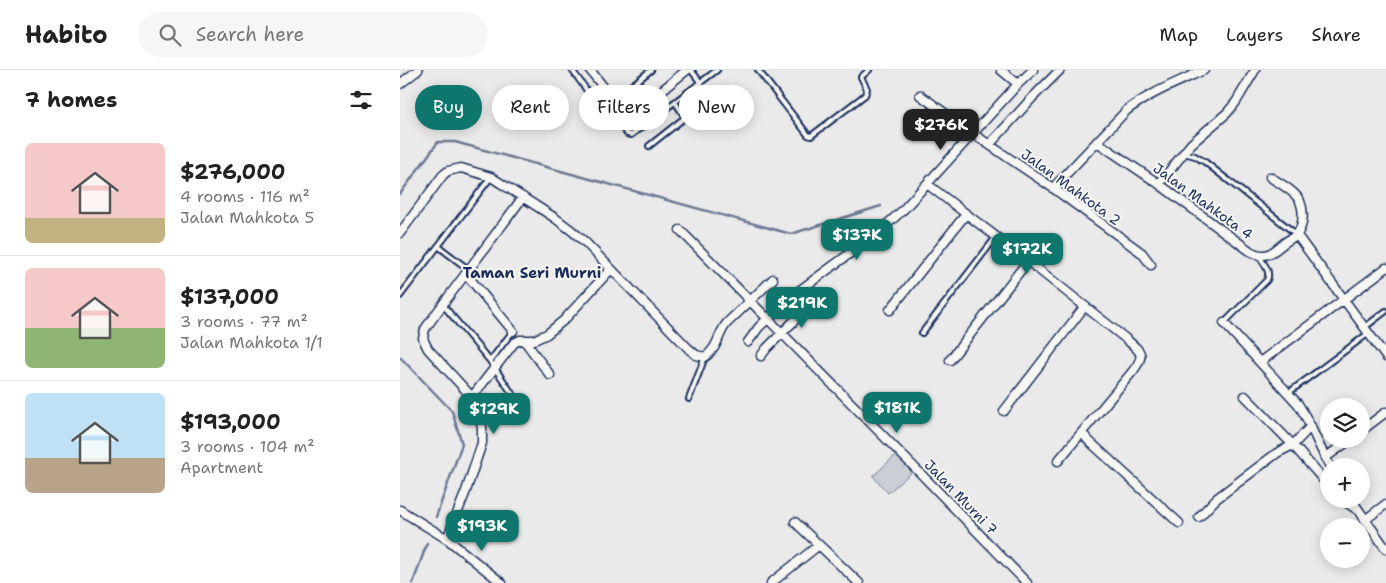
<!DOCTYPE html>
<html lang="en">
<head>
<meta charset="utf-8">
<style>
  :root { --surface:#fff; --page:#f6f6f6; --text:#222; --muted:#767676; --line:#e0e0e0; --accent:#0f766e }
  body { margin:0; font-family:"Shantell Sans",sans-serif; background:var(--page); color:var(--text); height:100vh; display:flex; flex-direction:column; font-size:19px; white-space:nowrap }
  * { box-sizing:border-box; margin:0 }
  p { font-size:16px; color:var(--muted) }
  .icon { flex:none; width:28px; height:28px; fill:none; stroke:currentColor; stroke-width:2; stroke-linecap:round; stroke-linejoin:round }
  .map { position:relative; flex:1; overflow:hidden }
  .sheet { display:flex; flex-direction:column; background:var(--surface); width:400px }
  .sheet>* { flex:none }
  .top-card { position:absolute; left:15px; top:15px; width:475px; height:45px; display:flex; gap:10px }
  .buttons { position:absolute; left:920px; top:328px; display:grid; gap:10px }
  .buttons a { display:grid; place-items:center; width:50px; height:50px; border-radius:50%; background:var(--surface); box-shadow:0 2px 12px #0003; font-size:25px }
  .price { position:absolute; translate:-50% -42px; padding:0 11px; border-radius:10px; background:var(--accent); color:#fff; font-size:16px; line-height:32px; filter:drop-shadow(0 1px 2px #0008) }
  .price::after { content:''; position:absolute; left:50%; top:30px; width:15px; height:11px; margin-left:-8px; background:inherit; clip-path:polygon(0 0,100% 0,50% 100%) }
  .price.current { background:#222; color:#fff }
  ul { padding:0; list-style:none }
  li { display:flex; align-items:center; gap:15px; height:125px; padding:0 25px }
  li+li { border-top:1px solid var(--line) }
  li span { display:grid; place-items:center; flex:none; width:140px; height:100px; border-radius:8px; color:#555 }
  li>.icon { margin-inline-start:auto }
  span .icon { width:60px; height:60px; fill:#fffc; stroke-width:1 }
  li b { font-size:21px }
  h2 { display:flex; justify-content:space-between; align-items:center; height:60px; padding:0 25px; font-size:21px }
  .chip { padding:0 18px; border-radius:22px; background:var(--surface); box-shadow:0 2px 12px #0003; font-size:18px; line-height:45px }
  .chip.current { background:var(--accent); color:#fff }
  header { display:flex; align-items:center; gap:30px; box-sizing:border-box; height:70px; padding:0 25px; background:var(--surface); border-bottom:1px solid var(--line) }
  header strong { font-size:24px }
  nav { display:flex; gap:28px; margin-inline-start:auto; font-size:18px }
  .search { width:350px; height:45px; background:var(--page); display:flex; align-items:center; gap:12px; box-sizing:border-box; padding:0 18px; border-radius:28px; color:var(--muted); font-size:19px }
  main { display:flex; flex:1; min-height:0 }
  .map>svg:first-child { display:block }
</style>
</head>
<body>
<header>
<strong>Habito</strong>
<div class="search"><svg class="icon" aria-label="search" viewBox="0 0 24 24"><circle cx="10" cy="10" r="6"/><path d="M15 15l6 6"/></svg>Search here</div>
<nav><a>Map</a><a>Layers</a><a>Share</a></nav>
</header>
<main>
<section class="sheet">
<h2>7 homes<svg class="icon" aria-label="filters" viewBox="0 0 24 24"><path d="M4 7h16M4 17h16"/><circle cx="9" cy="7" r="2"/><circle cx="15" cy="17" r="2"/></svg></h2>
<ul>
<li><span style="background:linear-gradient(#f6c9c9 75%,#c2b280 0)"><svg class="icon" aria-label="home" viewBox="0 0 24 24"><path d="M3 11l9-7 9 7M6 9v11h12V9"/></svg></span><div><b>$276,000</b><p>4 rooms · 116 m²</p><p>Jalan Mahkota 5</p></div></li>
<li><span style="background:linear-gradient(#f6c9c9 60%,#8fb573 0)"><svg class="icon" aria-label="home" viewBox="0 0 24 24"><path d="M3 11l9-7 9 7M6 9v11h12V9"/></svg></span><div><b>$137,000</b><p>3 rooms · 77 m²</p><p>Jalan Mahkota 1/1</p></div></li>
<li><span style="background:linear-gradient(#bfe0f5 65%,#b9a48a 0)"><svg class="icon" aria-label="home" viewBox="0 0 24 24"><path d="M3 11l9-7 9 7M6 9v11h12V9"/></svg></span><div><b>$193,000</b><p>3 rooms · 104 m²</p><p>Apartment</p></div></li>
</ul>
</section>
<div class="map">
<svg width="986" height="513" viewBox="0 0 986 513">
  <rect width="100%" height="100%" fill="#e9eae9"/>
  <filter id="ink" filterUnits="userSpaceOnUse"><feTurbulence type="fractalNoise" baseFrequency=".02" numOctaves="2"/><feDisplacementMap in="SourceGraphic" scale="10" xChannelSelector="R" yChannelSelector="G"/><feConvolveMatrix kernelMatrix="1 2 1 2 8 2 1 2 1" color-interpolation-filters="sRGB"/></filter>
  <g filter="url(#ink)">
    <path fill="#caced5" stroke="#727e9a" d="M496,385L512,402L488,423L473,406Z"/>
    <g fill="none" stroke-linecap="round" stroke-linejoin="round">
      <path stroke="#6c7995" stroke-width="2.5" d="M0,124L38,72H55L391,164L481,136
        M0,287L52,341L62,374L36,447
        M13,513L27,473"/>
      <g stroke="#1b2f5e" stroke-width="8">
        <path id="lane" d="M172,0L188,22C194,26 198,21 203,17
          M291,0L301,13
          M358,0L408,65L411,66L465,25L467,19L461,7L469,0
          M213,30L251,0
          M215,32L208,39V42L227,64L231,65L317,0
          M249,76L283,49L285,47L275,32
          M784,83L795,86L805,92L896,164
          M38,176L68,199
          M0,226L91,107
          M43,235L90,291L122,338
          M824,253L867,210C871,201 864,194 859,186
          M965,257L986,241
          M522,263L596,167
          M90,291L113,261
          M888,323L969,263
          M289,329L305,287"/>
      </g>
      <g stroke="#1b2f5e" stroke-width="11">
        <path id="street" d="M190,0L215,32C220,36 227,39 234,38C247,35 275,9 287,0
          M601,0L618,14
          M0,14L18,0
          M520,25L572,63L653,118L742,183L751,195
          M697,72L759,114L850,181C866,190 872,183 884,173C888,170 893,168 897,164C904,155 904,141 900,131C895,121 879,113 870,107
          M590,74L633,27L660,0
          M527,114L628,191L726,269C741,282 746,284 733,301L658,391
          M759,114L791,74L827,43L836,32L855,0
          M653,118L727,40C750,23 778,12 804,0
          M280,160L522,405L627,513
          M0,163L43,105L48,101L61,98L91,107L155,148L171,160L185,172L288,278L296,285L305,287C319,277 317,265 327,253L373,209
          M896,164L986,287
          M66,204L113,261
          M490,240L566,144
          M824,253L898,334C911,353 918,376 930,396
          M124,270L150,305
          M348,272L359,257L392,226L475,165L503,140L618,14L633,0
          M361,286L367,278L407,238
          M550,290L628,191
          M860,292L986,198
          M845,326L893,375L929,416
          M72,327L114,273L120,270H134L147,264L164,250L211,199
          M604,341L685,236
          M961,361L986,342
          M682,363L689,371L779,453
          M925,388L951,369
          M941,429L956,439
          M951,429L986,479
          M0,440L47,469L102,513
          M799,447L816,429L877,383L893,375L911,356
          M965,450L986,434
          M395,452L459,513
          M47,469L66,421L82,373V357L72,327L28,279L25,273L23,268L25,259C57,214 91,171 123,127
          M371,513L419,475"/>
      </g>
      <use href="#lane" stroke="#f6f6f2" stroke-width="4"/>
      <use href="#street" stroke="#f6f6f2" stroke-width="8"/>
    </g>
  </g>
  <g text-anchor="middle" stroke-width="4" stroke-linejoin="round" paint-order="stroke">
    <g font-size="14" fill="#1b2f5e" stroke="#f6f6f2">
      <text transform="translate(671 117) rotate(36)" y="5">Jalan Mahkota 2</text>
      <text transform="translate(803 131) rotate(36)" y="5">Jalan Mahkota 4</text>
      <text transform="translate(561 427) rotate(46)" y="5">Jalan Murni 7</text>
    </g>
    <g font-size="15" font-weight="bold" fill="#1b2f5e" stroke="#f6f6f2">
      <text x="132" y="208">Taman Seri Murni</text>
    </g>
  </g>
</svg>
<div class="buttons">
<a><svg class="icon" aria-label="layers" viewBox="0 0 24 24"><path d="M12 4l9 5-9 5-9-5zM3 14l9 5 9-5"/></svg></a>
<a>+</a>
<a>−</a>
</div>
<b class="price current" style="left:541px;top:81px">$276K</b>
<b class="price" style="left:457px;top:191px">$137K</b>
<b class="price" style="left:627px;top:205px">$172K</b>
<b class="price" style="left:402px;top:259px">$219K</b>
<b class="price" style="left:497px;top:364px">$181K</b>
<b class="price" style="left:94px;top:365px">$129K</b>
<b class="price" style="left:82px;top:482px">$193K</b>
<div class="top-card">
<a class="chip current">Buy</a>
<a class="chip">Rent</a>
<a class="chip">Filters</a>
<a class="chip">New</a>
</div>
</div>
</main>
</body>
</html>
